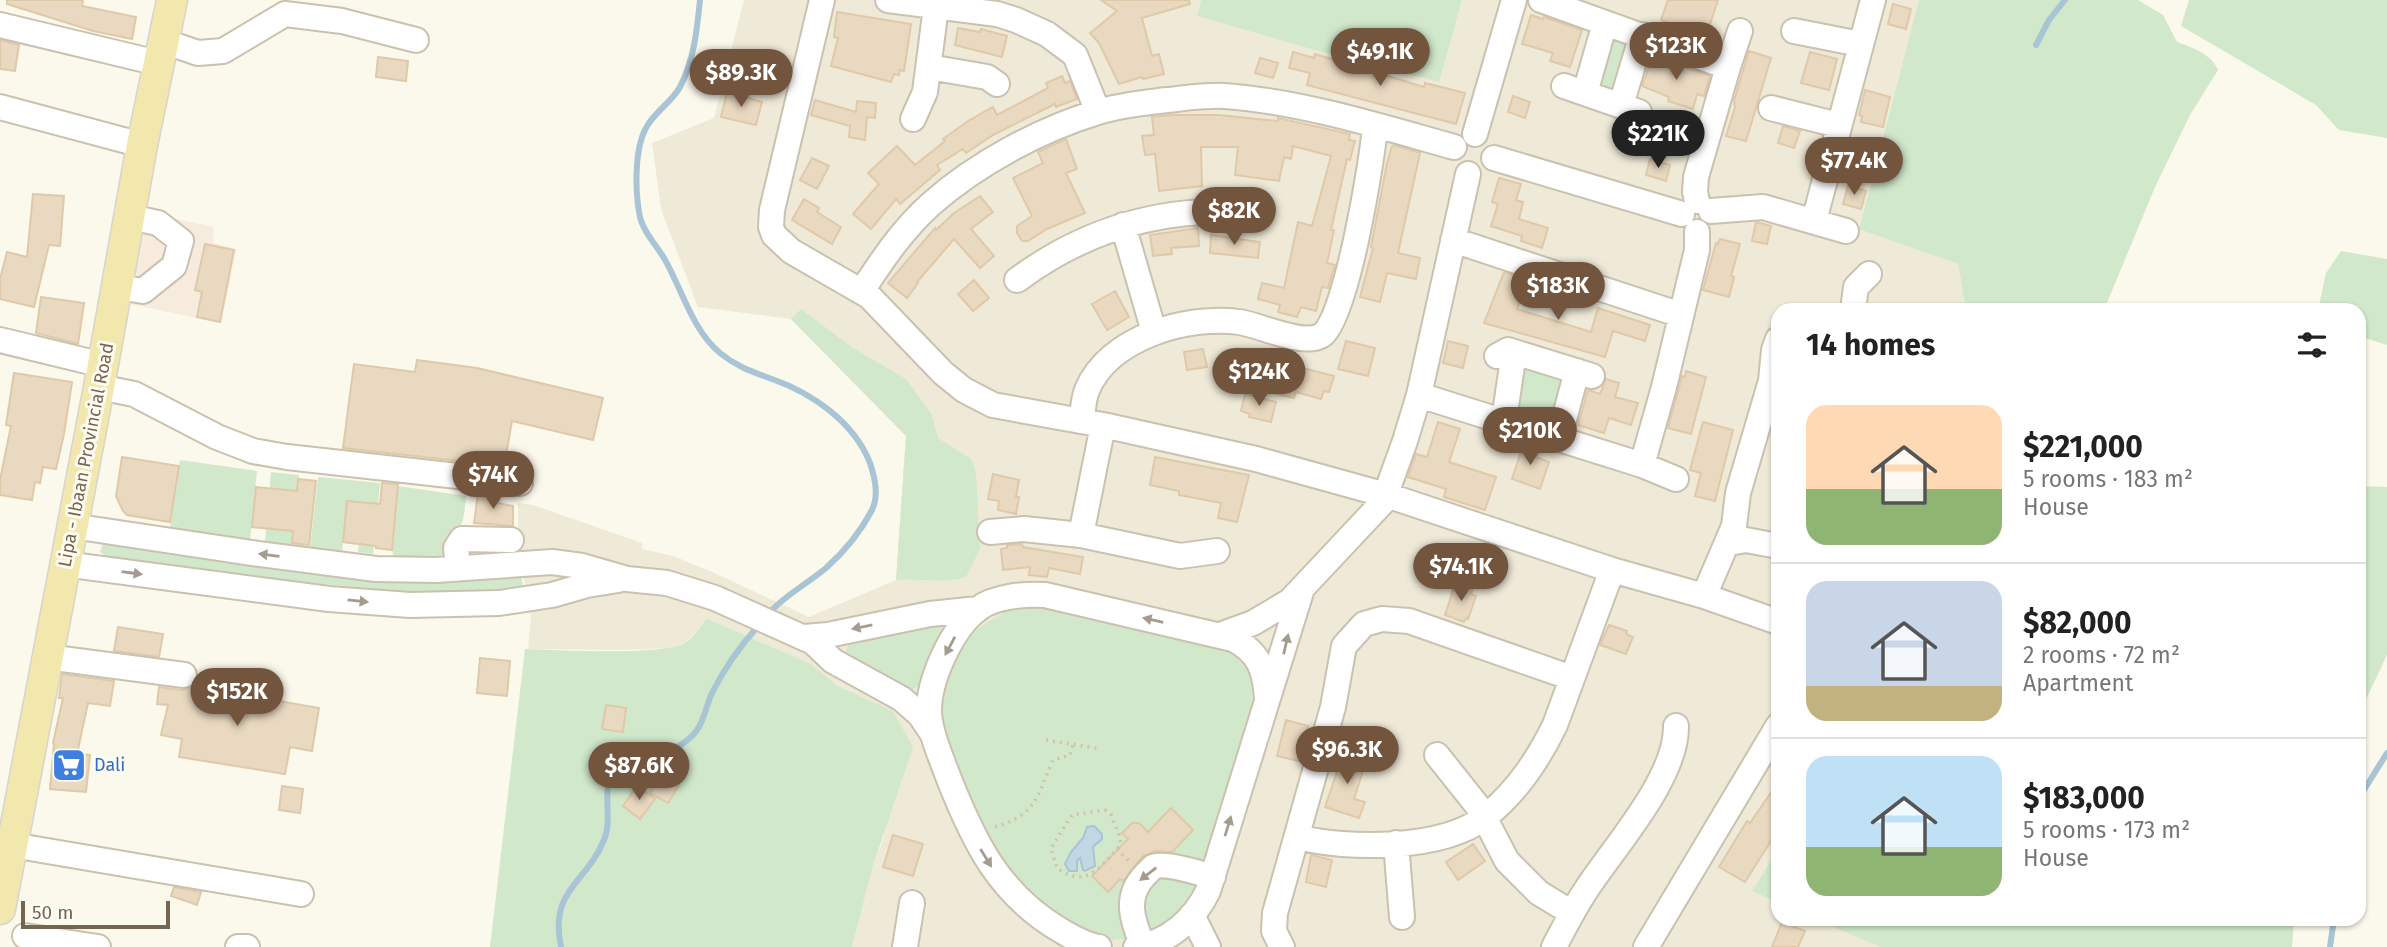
<!DOCTYPE html>
<html lang="en">
<head>
<meta charset="utf-8">
<style>
  :root { --surface:#fff; --page:#f2f2f2; --text:#222; --muted:#767676; --line:#e0e0e0; --accent:#73553d }
  body { margin:0; font-family:"Fira Sans",sans-serif; background:var(--page); color:var(--text); height:100vh; display:flex; flex-direction:column; font-size:26px; white-space:nowrap }
  * { box-sizing:border-box; margin:0 }
  p { font-size:23px; color:var(--muted) }
  .icon { flex:none; width:38px; height:38px; fill:none; stroke:currentColor; stroke-width:2; stroke-linecap:round; stroke-linejoin:round }
  .map { position:relative; flex:1; overflow:hidden }
  .sheet { position:absolute; left:1771px; top:303px; width:595px; height:623px; display:flex; flex-direction:column; background:var(--surface); border-radius:21px; box-shadow:0 2px 5px #0004 }
  .sheet>* { flex:none }
  .scale { position:absolute; left:21px; bottom:18px; width:149px; box-sizing:border-box; padding-left:7px; border:4px solid #746551; border-top:0; font-size:19px; line-height:24px; white-space:nowrap; color:#746551; -webkit-text-stroke:5px #fefcf2; paint-order:stroke }
  .price { position:absolute; translate:-50% -60px; padding:0 16px; border-radius:24px; background:var(--accent); color:#fff; font-size:23px; line-height:46px; filter:drop-shadow(0 2px 4px #0008) }
  .price::after { content:''; position:absolute; left:50%; top:42px; width:21px; height:16px; margin-left:-10px; background:inherit; clip-path:polygon(0 0,100% 0,50% 100%) }
  .price.current { background:#222; color:#fff }
  ul { padding:0; list-style:none }
  li { display:flex; align-items:center; gap:21px; height:175px; padding:0 35px }
  li+li { border-top:2px solid var(--line) }
  li span { display:grid; place-items:center; flex:none; width:196px; height:140px; border-radius:21px; color:#555 }
  li>.icon { margin-inline-start:auto }
  span .icon { width:84px; height:84px; fill:#fffc; stroke-width:1 }
  li b { font-size:30px }
  h2 { display:flex; justify-content:space-between; align-items:center; height:84px; padding:0 35px; font-size:30px }
  .map>svg:first-child { display:block }
</style>
</head>
<body>
<div class="map">
<svg width="2387" height="947" viewBox="0 0 2387 947">
  <rect width="100%" height="100%" fill="#fbf8ec"/>
  <path fill="#efead8" d="M744,0H1201L1198,16L1314,50L1438,81L1462,0H1919L1859,228L1958,264L1966,310H1778V849L1752,891L1778,903V919H1815L1880,947H852L873,866L884,837L893,711L838,686L811,664L706,618L700,629L685,643L671,648L625,650L528,649L531,617L518,547V503L533,505L642,543V549L673,556L710,571L809,617L896,580L906,436L791,319L698,307L661,209L652,143L714,118Z"/>
  <path fill="#f7ebde" d="M135,210L214,227L213,243L236,249L221,323L125,303Z"/>
  <path fill="#d1e8cb" d="M1201,0H1462L1439,82L1314,50L1197,16Z
    M1919,0H2138L2163,15L2177,42C2191,47 2212,54 2218,70L2190,115L2155,187L2104,310H1966L1958,264L1859,229Z
    M2189,0H2387V138L2339,130L2316,105L2181,26Z
    M1608,38L1628,41L1616,85L1609,89L1597,82Z
    M2341,251L2387,259V345L2359,336V310H2318L2326,273Z
    M801,309L853,348L906,379L931,413L938,438L971,459L976,472L980,549L966,577C940,584 922,578 896,580L906,436L791,319Z
    M1525,367L1560,379L1561,383L1552,419L1548,421L1523,415L1515,408L1520,372Z
    M180,460L257,471L250,540L170,528Z
    M271,472L299,475L291,546L265,542Z
    M318,477L380,483L373,554L358,552L363,502L347,501L342,551L310,548Z
    M398,486L466,496C465,505 465,516 461,525C455,537 440,536 446,552C437,566 409,558 394,557L392,550Z
    M2359,486L2387,487V655L2359,714Z
    M105,544L346,577L462,580L521,575L523,586L476,593L428,594L216,574L108,558L100,552L102,546Z
    M1029,606L1044,607L1221,645L1250,661L1259,688L1202,879L1186,906L1159,930L1127,939L1108,940L1076,928L1026,892L986,838L943,731L942,697L958,653L970,636L980,627L1004,612Z
    M706,618L811,664L838,686L893,711L913,747L873,866L852,947H490L525,649C555,650 662,656 685,643C694,637 701,627 706,618Z
    M942,625L944,634L921,685L912,690L845,654L849,642L913,626Z
    M1778,849V903L1752,891Z
    M1815,919H2294L2292,947H1880Z"/>
  <path fill="#c2d7e3" stroke="#a9c4d4" stroke-width="2" d="M1094,826L1102,834V839L1093,847L1095,866L1085,871L1083,870L1080,858L1077,861V871H1069L1065,864L1071,852L1083,838L1087,827Z"/>
  <g fill="none" stroke-linecap="round" stroke-linejoin="round">
    <path stroke="#a9c4d4" stroke-width="6" d="M700,0C697,30 694,60 680,87C672,102 654,112 646,128C634,150 635,193 640,217C643,231 656,245 664,258C682,289 692,330 720,353C737,367 753,372 772,379C812,393 854,422 870,463C875,478 879,495 872,510C861,531 844,552 826,568C807,584 785,595 768,614
      M2036,45L2049,20L2065,0
      M2359,798L2387,753
      M561,947C549,889 586,884 604,840C612,822 604,799 609,780C633,759 667,759 691,737C704,725 705,708 712,693C724,669 741,645 759,625
      M2330,947L2334,919"/>
  </g>
  <path fill="#e9d9c1" stroke="#dfc9a8" stroke-width="2" d="M7,0H83L82,6L136,17L132,39L93,31L7,4Z
    M1101,0H1189L1190,4L1142,18L1152,56L1159,54L1164,74L1143,79L1142,77L1119,84L1099,43L1090,33L1117,11Z
    M1668,0H1718L1705,39L1671,27L1672,24L1661,20Z
    M1893,4L1911,9L1906,29L1888,24Z
    M837,12L911,24L904,71L900,70L899,75L894,74L891,82L831,66L838,38L834,37Z
    M1531,15L1543,19L1544,17L1582,30L1570,67L1550,61L1553,53L1522,44Z
    M958,28L980,32L981,29L1007,36L1002,57L955,45Z
    M0,40L19,45L15,71L0,69Z
    M1749,51L1771,58L1746,141L1726,136L1735,107L1734,101Z
    M1293,52L1314,58L1315,54L1424,87L1425,83L1465,93L1456,124L1307,85L1310,73L1289,68Z
    M1810,52L1837,59L1829,90L1801,83Z
    M1653,56L1710,76L1704,96L1697,94L1693,109L1668,101L1669,97L1642,86Z
    M378,57L408,61L406,81L376,77Z
    M1260,58L1278,63L1273,78L1255,73Z
    M1062,76L1065,83L1070,81L1077,99L1056,107L1055,104L993,135L966,153L963,149L937,165L940,170L900,204L896,199L871,229L853,214L879,184L868,173L897,146L915,165L945,141L943,139L968,121L993,107L997,115L1048,88L1046,83Z
    M1865,90L1890,97L1883,127L1861,122L1862,116L1859,115Z
    M727,92L762,102L756,125L721,117Z
    M1513,96L1530,102L1525,118L1508,112Z
    M815,100L856,112L857,101L876,103L875,118L867,117L865,140L849,137L850,126L811,115Z
    M1171,115H1219L1278,121V118L1350,134L1349,140L1355,141L1350,160L1347,159L1331,230H1334L1327,263L1335,265L1328,288L1322,287L1316,311L1301,307L1297,317L1278,312L1280,305L1258,299L1262,283L1284,288L1298,222L1312,226L1331,156L1293,146L1291,159L1284,157L1279,181L1235,175L1238,147H1201L1202,186L1159,191L1155,154L1145,155L1142,136L1154,135L1152,117Z
    M1783,126L1800,131L1794,148L1778,143Z
    M1066,139L1077,169L1066,173L1085,213L1047,229L1028,241H1022L1017,233V226L1032,216L1013,178L1043,163L1038,152Z
    M1394,145L1420,153L1398,253L1420,258L1416,279L1387,273L1380,302L1360,297L1373,248L1371,247L1387,163L1392,146Z
    M812,158L829,166L817,189L800,180Z
    M1650,159L1670,165L1666,181L1646,175Z
    M1499,178L1521,184L1516,200L1523,202L1519,219L1548,228L1542,248L1521,241L1522,236L1491,226L1498,204L1492,202Z
    M1848,186L1866,191L1861,209L1843,204Z
    M33,194L64,196L60,246L49,245L34,307L0,299V279L7,252L27,257Z
    M980,196L993,212L971,229L994,256L980,268L954,239L917,282L918,283L907,298L888,283L935,228L936,230L954,213Z
    M804,199L819,208L817,212L841,227L832,244L792,220Z
    M1756,222L1771,226L1767,244L1752,241Z
    M1198,228L1199,246L1171,248L1172,254L1153,256L1150,235Z
    M1211,235L1260,242L1258,258L1210,253Z
    M1720,239L1740,244L1731,276L1734,277L1729,297L1703,290L1716,243L1718,244Z
    M205,244L234,250L220,322L197,317L202,292L195,290Z
    M1504,272L1527,280L1517,309L1591,332L1598,308L1650,325L1645,341L1613,331L1605,357L1484,323Z
    M974,280L989,298L973,311L958,294Z
    M1115,291L1129,317L1107,330L1092,304Z
    M41,297L84,303L78,344L36,333Z
    M1346,341L1375,348L1368,376L1338,369Z
    M1448,341L1468,346L1463,368L1443,363Z
    M1203,349L1207,367L1187,370L1184,352Z
    M417,360L477,368L603,398L593,440L512,421L504,466L343,448L354,364L415,372Z
    M1283,363L1334,376L1329,392L1324,391L1321,399L1296,392L1294,398L1269,392L1272,375L1280,376Z
    M1686,371L1706,377L1691,434L1668,428L1682,376L1685,377Z
    M14,373L72,382L64,434L56,469L43,467L40,483L35,482L32,500L0,495V480L11,426L6,425Z
    M1606,379L1619,383L1615,397L1638,403L1631,425L1609,418L1604,433L1578,425L1588,390L1600,394Z
    M1245,394L1276,402L1271,422L1249,417L1250,414L1241,411Z
    M1438,422L1460,429L1449,462L1496,477L1485,510L1444,497L1446,489L1408,477L1416,454L1427,457Z
    M1703,422L1733,430L1715,501L1695,496L1701,473L1690,470Z
    M1524,443L1539,448L1536,457L1549,462L1540,489L1512,479Z
    M122,457L179,466L170,522L127,515L123,511L116,496Z
    M1155,457L1249,475L1237,522L1218,518L1221,503L1179,495V491L1150,485Z
    M993,474L1019,480L1016,497H1019L1016,514L998,510L999,501L988,499Z
    M298,479L316,481L309,545L292,543L293,531L252,527L256,487L297,491Z
    M382,483L398,484L392,550L376,548V546L343,542L347,501L380,504Z
    M478,493L500,496L498,503L513,506V526L474,523Z
    M1022,544L1023,547L1083,557L1080,574L1049,568L1047,577L1029,575L1030,567L1003,570L1001,549L1007,548V545Z
    M1458,583L1473,588L1471,594L1476,596L1468,619L1466,618L1464,622L1445,615L1454,587L1456,588Z
    M1609,625L1627,631L1626,634L1633,637L1626,654L1600,645Z
    M118,627L163,634L159,657L114,651Z
    M480,658L510,661L507,696L477,693Z
    M62,674L114,681L110,706L88,703L77,754L90,755L86,792L50,789L54,744L53,743L63,698H59Z
    M194,686L319,708L312,751L290,747L285,774L179,757L182,739L161,735L168,705L157,704L159,687L183,690Z
    M606,705L626,708L623,732L602,729Z
    M1286,720L1308,726L1299,761L1277,756Z
    M1344,751L1367,758L1354,799L1365,802L1359,818L1325,807Z
    M661,774L679,785L668,803L650,793Z
    M1778,782V830L1745,882L1719,867L1747,821L1750,823Z
    M282,786L303,789L300,813L279,810Z
    M637,786L655,799L640,819L623,806Z
    M1171,808L1193,830L1172,852L1155,851L1143,856L1123,881L1120,879L1108,892L1092,876L1128,839L1122,833L1132,823H1139L1148,832Z
    M893,835L923,844L913,876L883,867Z
    M1473,844L1485,861L1458,880L1446,862Z
    M1311,855L1332,860L1326,887L1306,882Z
    M174,887L201,892L197,905L171,896Z
    M1782,922L1805,931L1798,947H1772Z"/>
  <g fill="none" stroke-linecap="round" stroke-linejoin="round">
    <g stroke="#cac1af" stroke-width="28">
      <path id="minor" d="M822,0L772,210L771,227L774,235L791,251L869,296L943,373L964,390L993,405L1103,425L1256,459L1386,495L1612,570L1704,596L1778,622
        M888,0L997,14L1016,20L1047,34L1075,55L1098,112
        M1541,0L1728,67L1696,177L1695,192L1697,201
        M0,25L158,63
        M1794,31L1860,44
        M163,41L198,53L223,51L285,14L342,21L416,40
        M929,67L987,77L997,84
        M1728,67L1740,31
        M1564,86L1639,112
        M1585,93L1605,23
        M1621,105L1642,35
        M0,107L142,145
        M1771,108L1838,125
        M913,119L925,92L936,7
        M1475,134L1514,0
        M1494,158L1682,214
        M1711,211L1763,207L1846,231
        M1814,221L1873,0
        M1123,225L1154,332
        M1453,240L1681,315
        M1017,280C1083,231 1159,208 1240,212
        M118,287L143,291L174,266L181,241L158,223L130,217
        M862,291C882,260 903,229 931,204C976,164 1041,129 1098,112C1121,105 1144,103 1167,100C1186,98 1206,95 1225,96C1303,102 1379,126 1454,147
        M1853,310L1856,287L1869,274
        M0,340L103,365
        M1497,356L1508,350L1592,376
        M99,387L134,394L217,437L253,451L287,457L520,483
        M1419,395L1642,465L1676,479
        M1504,420L1514,352
        M1082,421C1083,410 1083,400 1087,390C1109,337 1188,315 1239,322C1260,325 1304,347 1322,335C1346,320 1373,158 1375,125
        M1103,425L1081,535L1180,556L1217,551
        M1559,438L1577,371
        M1642,465L1664,387L1697,250V232
        M72,526L259,554L376,569L436,570L552,562L582,566L627,579L667,583L715,598L813,642L833,661L902,699L920,715L932,733
        M990,532L1024,529L1081,535
        M1729,543L1746,540L1778,546
        M64,564L329,599L410,605L499,603L552,595L587,585L618,580
        M458,568L456,548L462,539L511,540
        M1704,596L1734,526L1738,493L1771,381L1774,350L1778,339
        M1220,635L1253,623L1290,601L1383,502L1405,441L1419,395L1468,174
        M804,637L828,635L930,614L978,609
        M47,657L184,675
        M1437,755L1480,809L1507,861L1539,893L1572,913
        M1298,837C1347,850 1443,850 1485,817C1516,793 1538,760 1555,725L1612,570
        M1396,843L1402,917
        M12,845L301,894
        M1192,915L1208,947
        M25,936L98,947
        M1143,946C1132,920 1124,897 1145,875C1146,874 1152,868 1153,867C1164,862 1200,873 1213,877
        M238,947H247
        M905,947L912,903
        M1099,947C1085,945 1072,937 1060,930C999,894 974,842 949,779C941,757 931,736 929,713C928,681 952,628 978,609C994,596 1025,594 1045,595L1233,639C1259,652 1265,670 1267,698
        M1136,947C1168,943 1194,920 1208,891L1301,592
        M1282,947L1274,931L1275,913L1333,707L1344,646L1364,624L1382,619L1409,621L1572,678
        M1554,947C1564,928 1574,908 1586,890C1614,847 1677,778 1676,726
        M1646,947L1778,726"/>
    </g>
    <g stroke="#d8d4ce" stroke-width="33">
      <path id="major" d="M0,909L99,387L142,145L172,0"/>
    </g>
    <path stroke="#d3c2a9" stroke-width="3.5" stroke-dasharray="2 5" stroke-linecap="butt" d="M1046,740L1101,749
      M1105,810L1111,814C1113,826 1124,835 1119,847C1099,868 1086,889 1057,868L1051,848L1072,815Z
      M995,827C1038,814 1037,795 1053,760L1070,755L1073,744
      M1117,849L1130,862"/>
    <use href="#minor" stroke="#fff" stroke-width="24"/>
    <use href="#major" stroke="#f2e7ac" stroke-width="30"/>
  </g>
  <defs><path id="oneway-solid" d="M-6-.8H1V-3.2L6.5 0L1 3.2V.8H-6Z" transform="scale(1.75)"/></defs>
  <g fill="#a59b8e">
    <use href="#oneway-solid" transform="translate(269 555) rotate(-173)"/>
    <use href="#oneway-solid" transform="translate(132 573) rotate(8)"/>
    <use href="#oneway-solid" transform="translate(358 601) rotate(6)"/>
    <use href="#oneway-solid" transform="translate(1153 620) rotate(-167)"/>
    <use href="#oneway-solid" transform="translate(862 627) rotate(169)"/>
    <use href="#oneway-solid" transform="translate(1286 644) rotate(-77)"/>
    <use href="#oneway-solid" transform="translate(950 646) rotate(118)"/>
    <use href="#oneway-solid" transform="translate(1228 826) rotate(-73)"/>
    <use href="#oneway-solid" transform="translate(986 858) rotate(58)"/>
    <use href="#oneway-solid" transform="translate(1148 874) rotate(142)"/>
  </g>
  <defs>
    <g id="supermarket-square" transform="scale(1.75)"><rect x="-9" y="-9" width="18" height="18" rx="4" fill="#3f7fe0" stroke="#fefcf2"/><path d="M-6-5.5h2.5l.6 2H6L4.5 2H-2.5L-4.4-4H-6ZM-1.5 3.2a1.3 1.3 0 1 0 .1 0ZM3 3.2a1.3 1.3 0 1 0 .1 0Z" fill="#fff"/></g>
  </defs>
  <g fill-rule="evenodd">
    <use href="#supermarket-square" x="69" y="765"/>
  </g>
  <g text-anchor="middle" stroke-width="6" stroke-linejoin="round" paint-order="stroke">
    <g font-size="18" fill="#746551" stroke="#fefcf2">
      <text transform="translate(86 455) rotate(-79)" y="6">Lipa - Ibaan Provincial Road</text>
    </g>
    <g font-size="18" fill="#366cbe" stroke="#fefcf2" text-anchor="start">
      <text x="94" y="771">Dali</text>
    </g>
  </g>
</svg>
<div class="scale">50 m</div>
<b class="price" style="left:1676px;top:82px">$123K</b>
<b class="price" style="left:1380px;top:88px">$49.1K</b>
<b class="price" style="left:741px;top:109px">$89.3K</b>
<b class="price current" style="left:1658px;top:170px">$221K</b>
<b class="price" style="left:1854px;top:197px">$77.4K</b>
<b class="price" style="left:1234px;top:247px">$82K</b>
<b class="price" style="left:1558px;top:322px">$183K</b>
<b class="price" style="left:1259px;top:408px">$124K</b>
<b class="price" style="left:1530px;top:467px">$210K</b>
<b class="price" style="left:493px;top:511px">$74K</b>
<b class="price" style="left:1461px;top:603px">$74.1K</b>
<b class="price" style="left:237px;top:728px">$152K</b>
<b class="price" style="left:1347px;top:786px">$96.3K</b>
<b class="price" style="left:639px;top:802px">$87.6K</b>
<section class="sheet">
<h2>14 homes<svg class="icon" aria-label="filters" viewBox="0 0 24 24"><path d="M4 7h16M4 17h16"/><circle cx="9" cy="7" r="2"/><circle cx="15" cy="17" r="2"/></svg></h2>
<ul>
<li><span style="background:linear-gradient(#ffd9b3 60%,#8fb573 0)"><svg class="icon" aria-label="home" viewBox="0 0 24 24"><path d="M3 11l9-7 9 7M6 9v11h12V9"/></svg></span><div><b>$221,000</b><p>5 rooms · 183 m²</p><p>House</p></div></li>
<li><span style="background:linear-gradient(#c9d6e8 75%,#c2b280 0)"><svg class="icon" aria-label="home" viewBox="0 0 24 24"><path d="M3 11l9-7 9 7M6 9v11h12V9"/></svg></span><div><b>$82,000</b><p>2 rooms · 72 m²</p><p>Apartment</p></div></li>
<li><span style="background:linear-gradient(#bfe0f5 65%,#8fb573 0)"><svg class="icon" aria-label="home" viewBox="0 0 24 24"><path d="M3 11l9-7 9 7M6 9v11h12V9"/></svg></span><div><b>$183,000</b><p>5 rooms · 173 m²</p><p>House</p></div></li>
</ul>
</section>
</div>
</body>
</html>
